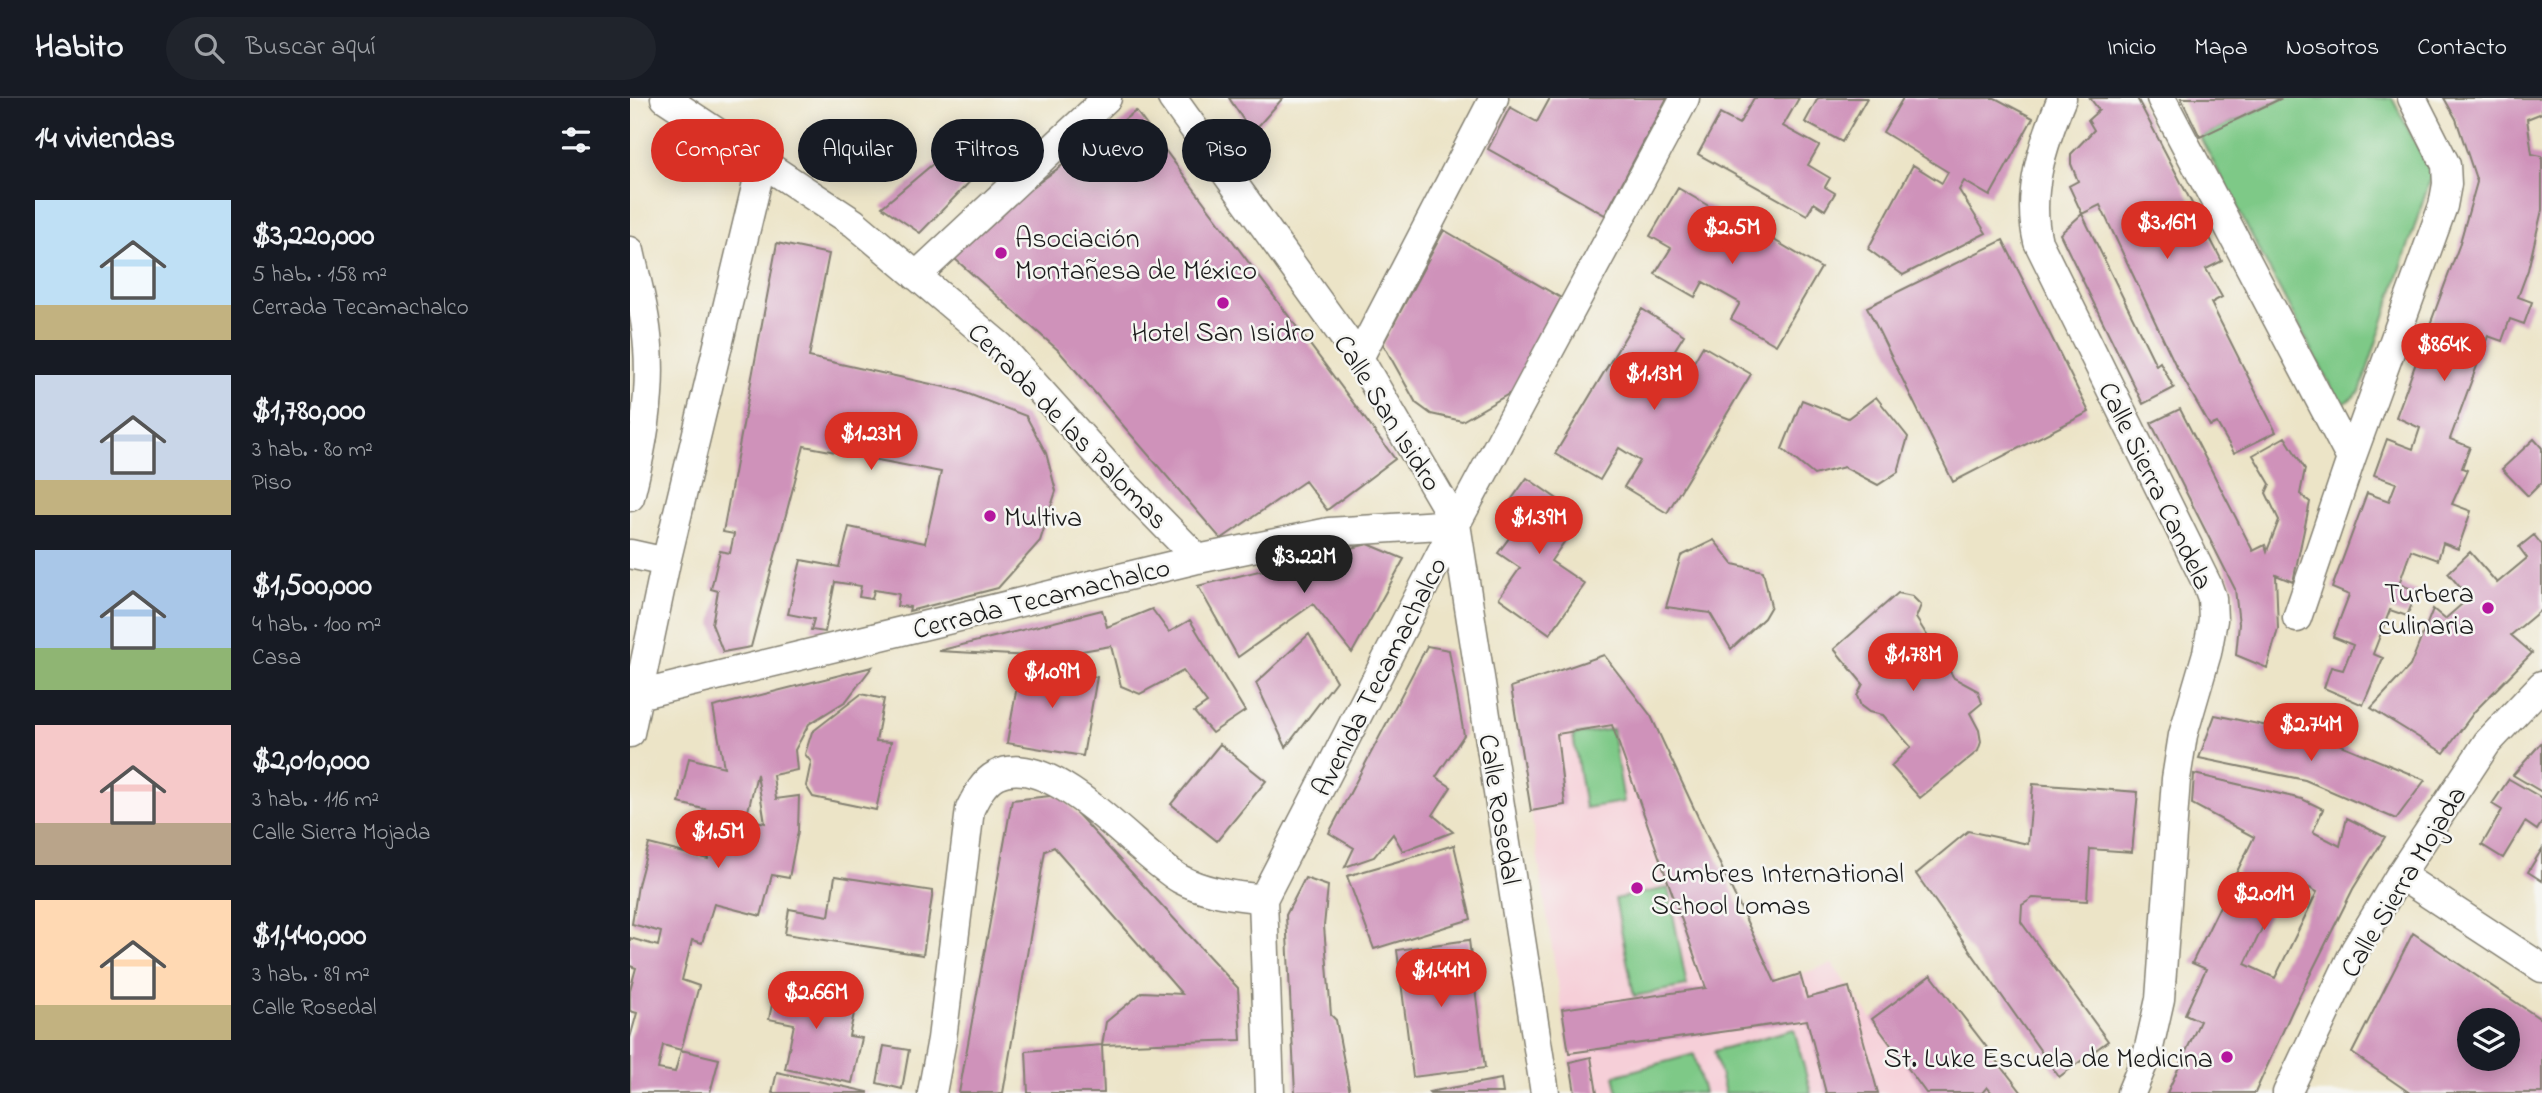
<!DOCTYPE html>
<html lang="es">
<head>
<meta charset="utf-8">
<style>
  :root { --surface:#171b24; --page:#20242c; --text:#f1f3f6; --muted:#9ea1a6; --line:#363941; --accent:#d93025 }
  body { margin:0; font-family:"Indie Flower",sans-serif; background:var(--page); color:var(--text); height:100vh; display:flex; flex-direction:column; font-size:26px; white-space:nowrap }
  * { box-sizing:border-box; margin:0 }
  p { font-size:23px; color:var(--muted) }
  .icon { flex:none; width:38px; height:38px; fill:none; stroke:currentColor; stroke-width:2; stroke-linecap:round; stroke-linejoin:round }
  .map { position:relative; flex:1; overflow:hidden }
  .sheet { display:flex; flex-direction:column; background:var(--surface); width:630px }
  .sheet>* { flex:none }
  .banner { position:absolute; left:21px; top:21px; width:665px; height:63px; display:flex; gap:14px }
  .tools { position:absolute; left:1827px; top:910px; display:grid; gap:14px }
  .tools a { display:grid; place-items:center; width:63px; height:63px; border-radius:50%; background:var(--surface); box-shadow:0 4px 18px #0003; font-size:35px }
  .price { position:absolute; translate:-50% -60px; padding:0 16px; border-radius:24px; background:var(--accent); color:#fff; font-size:23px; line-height:46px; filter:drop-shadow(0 2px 4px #0008) }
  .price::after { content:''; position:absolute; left:50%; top:42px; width:21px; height:16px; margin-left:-10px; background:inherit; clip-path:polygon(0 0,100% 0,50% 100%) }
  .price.selected { background:#222; color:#fff }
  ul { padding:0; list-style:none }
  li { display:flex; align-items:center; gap:21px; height:175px; padding:0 35px }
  li span { display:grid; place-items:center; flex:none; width:196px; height:140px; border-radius:0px; color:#555 }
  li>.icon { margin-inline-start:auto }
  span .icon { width:84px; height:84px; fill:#fffc; stroke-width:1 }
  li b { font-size:30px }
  h2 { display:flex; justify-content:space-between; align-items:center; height:84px; padding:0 35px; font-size:30px }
  .tag { padding:0 24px; border-radius:32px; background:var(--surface); box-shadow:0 4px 18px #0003; font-size:24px; line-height:63px }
  .tag.selected { background:var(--accent); color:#fff }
  header { display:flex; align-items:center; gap:42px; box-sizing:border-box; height:98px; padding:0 35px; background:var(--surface); border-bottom:2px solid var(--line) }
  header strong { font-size:33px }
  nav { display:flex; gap:38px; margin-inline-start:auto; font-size:24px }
  .search { width:490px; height:63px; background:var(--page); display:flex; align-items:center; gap:18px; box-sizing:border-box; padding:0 24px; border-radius:38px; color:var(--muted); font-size:26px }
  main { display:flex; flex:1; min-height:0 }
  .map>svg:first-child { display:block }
</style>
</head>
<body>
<header>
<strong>Habito</strong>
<div class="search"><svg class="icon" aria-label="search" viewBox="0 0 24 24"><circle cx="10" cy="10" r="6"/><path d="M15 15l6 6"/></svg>Buscar aquí</div>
<nav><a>Inicio</a><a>Mapa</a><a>Nosotros</a><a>Contacto</a></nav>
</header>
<main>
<section class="sheet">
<h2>14 viviendas<svg class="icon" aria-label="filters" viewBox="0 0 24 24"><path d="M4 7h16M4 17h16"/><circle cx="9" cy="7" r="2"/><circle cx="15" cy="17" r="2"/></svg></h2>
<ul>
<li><span style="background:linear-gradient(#bfe0f5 75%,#c2b280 0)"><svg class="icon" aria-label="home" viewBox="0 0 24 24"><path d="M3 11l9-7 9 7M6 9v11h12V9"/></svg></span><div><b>$3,220,000</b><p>5 hab. · 158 m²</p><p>Cerrada Tecamachalco</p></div></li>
<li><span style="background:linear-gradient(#c9d6e8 75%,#c2b280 0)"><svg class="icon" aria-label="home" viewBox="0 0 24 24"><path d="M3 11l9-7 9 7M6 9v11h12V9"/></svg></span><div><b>$1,780,000</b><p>3 hab. · 80 m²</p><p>Piso</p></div></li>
<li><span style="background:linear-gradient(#a9c7e8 70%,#8fb573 0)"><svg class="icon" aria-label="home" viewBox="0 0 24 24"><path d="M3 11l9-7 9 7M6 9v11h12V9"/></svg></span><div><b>$1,500,000</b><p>4 hab. · 100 m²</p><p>Casa</p></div></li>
<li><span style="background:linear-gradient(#f6c9c9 70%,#b9a48a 0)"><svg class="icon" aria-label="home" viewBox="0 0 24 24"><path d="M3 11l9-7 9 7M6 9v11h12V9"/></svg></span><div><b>$2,010,000</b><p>3 hab. · 116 m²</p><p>Calle Sierra Mojada</p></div></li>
<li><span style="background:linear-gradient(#ffd9b3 75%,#c2b280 0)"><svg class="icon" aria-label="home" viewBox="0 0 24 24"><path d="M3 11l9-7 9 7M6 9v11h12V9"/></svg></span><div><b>$1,440,000</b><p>3 hab. · 89 m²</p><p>Calle Rosedal</p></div></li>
</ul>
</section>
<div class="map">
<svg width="1912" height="995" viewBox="0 0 1912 995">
  <rect width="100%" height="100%" fill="#f6f6f2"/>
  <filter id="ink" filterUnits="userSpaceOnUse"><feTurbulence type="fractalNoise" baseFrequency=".0143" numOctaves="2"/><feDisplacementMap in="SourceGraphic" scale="14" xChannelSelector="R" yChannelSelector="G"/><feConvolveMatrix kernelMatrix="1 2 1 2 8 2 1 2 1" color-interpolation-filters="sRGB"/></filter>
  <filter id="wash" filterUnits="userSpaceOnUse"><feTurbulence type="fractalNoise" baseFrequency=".00686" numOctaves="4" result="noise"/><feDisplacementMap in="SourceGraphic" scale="28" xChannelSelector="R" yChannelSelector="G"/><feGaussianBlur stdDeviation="1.57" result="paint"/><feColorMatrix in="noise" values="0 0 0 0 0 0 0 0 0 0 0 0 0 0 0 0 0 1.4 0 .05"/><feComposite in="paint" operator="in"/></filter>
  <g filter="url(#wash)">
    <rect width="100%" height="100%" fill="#ece4c7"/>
    <path fill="#f6cfd8" d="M974,557L1021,618L1145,884L1202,866L1296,995H945L881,589Z"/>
    <path fill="#7ec987" stroke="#4d7252" stroke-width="2" d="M1652,0H1762L1802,76L1730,294L1711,308L1570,39Z
      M982,631L994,704L955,710L943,637Z
      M1038,790L1057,888L1004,898L985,801Z
      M1164,931L1181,995H1095L1084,953Z
      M1064,956L1074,995H988L984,978Z"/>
    <g id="blocks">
      <path fill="#cf92ba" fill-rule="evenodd" d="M599,0H653L622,35Z
        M920,0H1037L975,117L858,51L880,9L907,24Z
        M1124,0H1169L1153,28L1189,48L1178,67L1200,80L1195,89L1205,95L1195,112L1184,105L1177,117L1068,56L1090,16L1109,26Z
        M1188,0H1237L1212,44L1175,24Z
        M1273,0H1365L1403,20L1360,98L1334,83L1329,92L1356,135L1273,177L1238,151L1283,67L1312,85L1318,74L1253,34Z
        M1460,0H1507L1592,163L1576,171L1592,199L1581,205L1646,334L1604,355L1587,325L1580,328L1545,266L1470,107L1452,116L1439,88L1448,83L1441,66V56L1464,32L1458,22L1469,12Z
        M1551,0H1652L1570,39Z
        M1814,0H1912V15L1897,21L1902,56L1912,58V112L1898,172L1888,199L1902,204L1894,226L1880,221L1872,243L1858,238L1820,341L1840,349L1832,370L1837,372L1822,406L1841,413L1828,451L1813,445L1808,462L1781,452L1769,486L1787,493L1777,518L1760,512L1743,556L1753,560L1733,607L1694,590L1701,569L1713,572L1723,547L1703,539L1719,497L1702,490L1737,395L1759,403L1766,385L1744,377L1757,341L1783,351L1790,330L1766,319L1829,148L1847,84L1826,21Z
        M506,13L765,361L697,412L675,383L591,441L428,252L316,153Z
        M330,43L355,68L290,135L252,109Z
        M1048,90L1113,128L1107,137L1131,152L1139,139L1191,170L1146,247L1101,221L1110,205L1073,184L1065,199L1025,176L1041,150L1020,138Z
        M1452,116L1526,267L1530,264L1544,290L1513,306L1430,136Z
        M814,132L931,200L882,294L832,323L801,316L786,305L753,246Z
        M1373,142L1459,314L1323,384L1237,209Z
        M147,145L199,156L179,259L328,292L396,318L416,355L426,393L410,443L368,490L279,513L280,509L267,508L269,496L244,492L242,501L229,499L231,488L205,484L195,534L181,532L184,521L158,516L171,462L209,469L219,429L295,445L311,374L174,348L121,549L93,554L82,526L88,493L81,491L90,453L100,455L104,436L93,434Z
        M1012,211L1054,237L1041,258L1061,269L1073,248L1121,276L1037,415L994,389L1010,363L989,350L970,382L925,356Z
        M1246,299L1278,339L1268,374L1248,387L1214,369L1184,377L1152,351L1172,302L1218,320Z
        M1550,311L1623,453L1635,447L1637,453L1649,422L1636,395L1640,386L1623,357L1655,339L1675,371L1670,396L1680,404L1663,484L1646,477L1648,531L1637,570L1606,557L1609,526L1605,491L1521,325Z
        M1904,341L1912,350V384L1898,398L1872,371Z
        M897,380L952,418L921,463L955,486L920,536L869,500L890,470L868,455L885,432L868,420Z
        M1904,437L1912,447V511L1881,537L1902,555L1845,613L1814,655L1741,610L1780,568L1803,511L1815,521L1839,500L1818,475L1840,454L1867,485L1897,460L1889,449Z
        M1084,442L1103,466L1133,473L1141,508L1134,520L1101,551L1080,515L1036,509L1051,458Z
        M738,446L774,461L722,555L683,506L608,559L568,488Z
        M1268,495L1282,498L1291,507L1286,520L1324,580L1348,593L1352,605L1340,615L1349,632L1351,644L1348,653L1290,700L1261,668L1281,649L1253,617L1239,614L1231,608L1227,598L1233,586L1204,551Z
        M522,511L539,534L560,522L615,613L582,635L564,614L577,605L553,573L510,596L491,588L481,548L417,559L308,553L472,512L477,529Z
        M679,536L706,583L656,649L626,585Z
        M797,548L819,552L834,637L806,679L821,689L803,717L823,734L773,753L763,736L744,759L715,769L724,750L699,735Z
        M974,557L1021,618L1145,884L1170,876L1177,900L1219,889L1248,995H1196L1177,922L939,955L932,911L1076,890L982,627L927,636L935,707L901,713L881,589Z
        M391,565L467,579L453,658L377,645Z
        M242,569L216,603L179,626L165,652L167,672L143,677L146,701L169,698L168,733L159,780L142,777L131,818L84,806L72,845L62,842L52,882L69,888L51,952L89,961L80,995H0V940L7,915L0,913V892L6,870L0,868V840L28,848L31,834L2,826L8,787L19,746L78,761L90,715L49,705L59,660L94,669L83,609ZM127,676L135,725L116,721ZM33,947L51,952L45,974L28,971Z
        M231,596L254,601L246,643L261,644L246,712L183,699L176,688L181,664L175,656L182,634Z
        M1585,617L1694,640L1795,682L1766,721L1675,682L1569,660Z
        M1912,644V694L1883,677Z
        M590,646L636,683L587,743L541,706Z
        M1564,676L1672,701L1693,711L1683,734L1710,748L1717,720L1755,739L1723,791L1663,911L1625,995H1537L1570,923L1555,916L1576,871L1562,865L1624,739L1562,706ZM1657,778L1687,794L1645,880L1615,866Z
        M1879,681L1912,700V724L1907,732L1895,724L1873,760L1852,747L1872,712L1862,706Z
        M1403,686L1508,694L1502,754L1460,751L1457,803L1403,800L1392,807L1391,824L1478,943L1429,979L1286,776L1338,733L1398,746Z
        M430,697L608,890L611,942L472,947L476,924L512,894L552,896L424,749L415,753L373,995H329L382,702Z
        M824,747L841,821L744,851L717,778Z
        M1912,751V783L1898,774Z
        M205,778L303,793L293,857L155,836L159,811L199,818Z
        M675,780L698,788L694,828L701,917L706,922L720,995H665L656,817Z
        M1783,835L1912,922V995H1780L1722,955ZM1839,922H1878V961H1839Z
        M839,842L855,970L783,979L767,852Z
        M148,877L188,885L184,902L225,911L219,938L232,940L222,985L155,971L164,926L139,921Z
        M1301,877L1392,995H1362L1357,989L1352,995H1296L1242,921Z
        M472,947L474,995H398L396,953Z
        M254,948L279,952L272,991L247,985Z
        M961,959L967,995H945L940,964Z
        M147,974L238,994V995H142Z
        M871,981L873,995H800L799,994Z"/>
    </g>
  </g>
  <g filter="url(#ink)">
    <use href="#blocks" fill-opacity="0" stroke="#848072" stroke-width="2"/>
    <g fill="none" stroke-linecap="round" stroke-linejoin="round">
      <g stroke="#848072" stroke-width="31">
        <path id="minor" d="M35,0L224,125L371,249L484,375L568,461
          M542,0L729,260L826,426L915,995
          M1432,0C1413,46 1396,95 1408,144L1577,486L1582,500L1583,522L1577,555L1553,637L1546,681L1530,901L1518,954L1501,995
          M1531,0L1721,361
          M0,153C7,185 16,216 18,249C22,299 12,351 0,399
          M286,178L477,0
          M729,260L864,0
          M0,456L36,464
          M1667,520L1721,361L1813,108L1817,86L1816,67L1782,0
          M0,599L568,461L699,434L826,426
          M0,635L36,464L132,64
          M1770,777L1912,870
          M302,995L312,941L340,711C346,699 353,684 366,677C421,649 506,755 550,781C576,795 604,797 633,801
          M640,995L633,801L826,426L1055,0
          M1657,995L1725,852L1770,777L1857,645L1912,587"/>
      </g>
      <use href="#minor" stroke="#fff" stroke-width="28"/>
    </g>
  </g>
  <g fill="#b5179e" stroke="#f6f6f2" stroke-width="2.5">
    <circle cx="371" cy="155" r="7"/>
    <circle cx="593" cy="205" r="7"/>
    <circle cx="360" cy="418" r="7"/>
    <circle cx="1858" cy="510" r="7"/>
    <circle cx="1007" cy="790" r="7"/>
    <circle cx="1597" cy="959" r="7"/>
  </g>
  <g text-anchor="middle" stroke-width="5" stroke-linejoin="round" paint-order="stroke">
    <g font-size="28" fill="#1c1c1c" stroke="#f6f6f2" text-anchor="start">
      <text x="385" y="149">Asociación<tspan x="385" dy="32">Montañesa de México</tspan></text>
      <text x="593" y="243" text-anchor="middle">Hotel San Isidro</text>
      <text x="374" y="428">Multiva</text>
      <text x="1844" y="504" text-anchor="end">Turbera<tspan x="1844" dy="32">culinaria</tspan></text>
      <text x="1021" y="784">Cumbres International<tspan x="1021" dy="32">School Lomas</tspan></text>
      <text x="1583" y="969" text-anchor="end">St. Luke Escuela de Medicina</text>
    </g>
    <g font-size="28" fill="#1c1c1c" stroke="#f6f6f2">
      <text transform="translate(759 314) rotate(58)" y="10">Calle San Isidro</text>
      <text transform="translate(439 327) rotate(46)" y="10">Cerrada de las Palomas</text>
      <text transform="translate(1527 387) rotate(64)" y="10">Calle Sierra Candela</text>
      <text transform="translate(411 499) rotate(-14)" y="10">Cerrada Tecamachalco</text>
      <text transform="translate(748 578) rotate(-63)" y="10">Avenida Tecamachalco</text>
      <text transform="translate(871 711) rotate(81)" y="10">Calle Rosedal</text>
      <text transform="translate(1772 783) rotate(-59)" y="10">Calle Sierra Mojada</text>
    </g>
  </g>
</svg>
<div class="tools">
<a><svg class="icon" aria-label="layers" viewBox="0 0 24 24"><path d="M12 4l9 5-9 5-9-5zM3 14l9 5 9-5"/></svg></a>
</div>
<b class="price" style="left:1537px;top:163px">$3.16M</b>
<b class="price" style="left:1102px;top:168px">$2.5M</b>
<b class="price" style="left:1814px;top:285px">$864K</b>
<b class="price" style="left:1024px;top:314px">$1.13M</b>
<b class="price" style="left:241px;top:374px">$1.23M</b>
<b class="price" style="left:909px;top:458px">$1.39M</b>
<b class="price selected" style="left:674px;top:497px">$3.22M</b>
<b class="price" style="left:1283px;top:595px">$1.78M</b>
<b class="price" style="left:422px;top:612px">$1.09M</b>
<b class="price" style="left:1681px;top:665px">$2.74M</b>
<b class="price" style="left:88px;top:772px">$1.5M</b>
<b class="price" style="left:1634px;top:834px">$2.01M</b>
<b class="price" style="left:811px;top:911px">$1.44M</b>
<b class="price" style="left:186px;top:933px">$2.66M</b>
<div class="banner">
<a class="tag selected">Comprar</a>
<a class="tag">Alquilar</a>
<a class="tag">Filtros</a>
<a class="tag">Nuevo</a>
<a class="tag">Piso</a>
</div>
</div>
</main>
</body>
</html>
